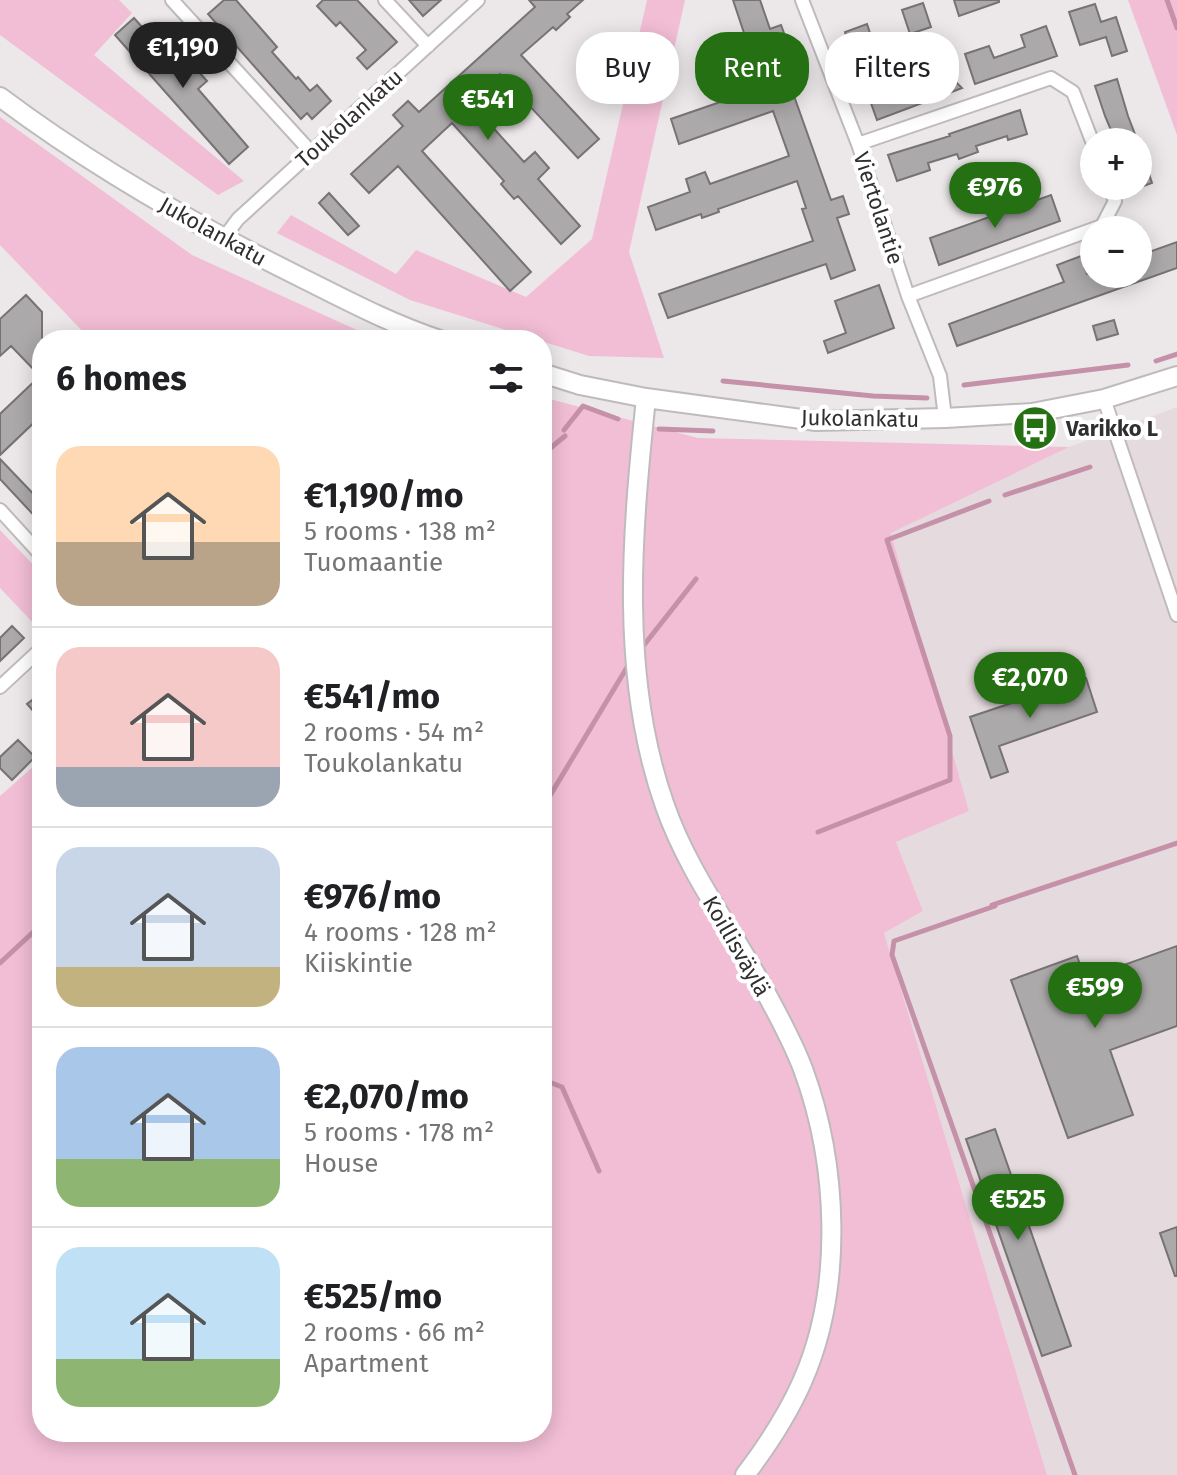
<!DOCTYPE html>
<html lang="en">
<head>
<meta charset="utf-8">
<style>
  :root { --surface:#fff; --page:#f6f6f6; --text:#202124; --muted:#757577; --line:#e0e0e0; --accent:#247013 }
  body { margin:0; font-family:"Fira Sans",sans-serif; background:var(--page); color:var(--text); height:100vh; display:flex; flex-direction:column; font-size:30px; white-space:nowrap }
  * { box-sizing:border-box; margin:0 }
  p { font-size:26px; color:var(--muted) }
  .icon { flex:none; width:44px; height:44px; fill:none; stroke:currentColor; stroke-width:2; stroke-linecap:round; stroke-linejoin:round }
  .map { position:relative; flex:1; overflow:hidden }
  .sheet { position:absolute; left:32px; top:330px; width:520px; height:1112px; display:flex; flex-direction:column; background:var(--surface); border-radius:32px; box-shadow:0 4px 20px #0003 }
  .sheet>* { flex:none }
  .top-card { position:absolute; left:576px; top:32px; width:480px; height:72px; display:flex; gap:16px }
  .controls { position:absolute; left:1080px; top:128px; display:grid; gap:16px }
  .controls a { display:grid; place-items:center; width:72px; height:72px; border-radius:50%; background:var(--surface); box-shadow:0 4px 20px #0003; font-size:40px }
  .price { position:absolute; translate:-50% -68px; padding:0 18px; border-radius:28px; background:var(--accent); color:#fff; font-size:26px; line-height:52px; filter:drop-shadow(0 2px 4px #0008) }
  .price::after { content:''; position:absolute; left:50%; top:48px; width:24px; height:18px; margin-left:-12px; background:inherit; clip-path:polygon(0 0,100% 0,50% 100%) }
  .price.selected { background:#222; color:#fff }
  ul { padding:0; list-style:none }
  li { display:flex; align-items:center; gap:24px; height:200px; padding:0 24px }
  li+li { border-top:2px solid var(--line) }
  li span { display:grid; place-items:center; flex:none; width:224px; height:160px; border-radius:24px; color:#555 }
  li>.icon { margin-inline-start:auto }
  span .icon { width:96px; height:96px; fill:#fffc; stroke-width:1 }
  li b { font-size:34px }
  h2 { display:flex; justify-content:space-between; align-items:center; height:96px; padding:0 24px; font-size:34px }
  .pill { padding:0 28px; border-radius:32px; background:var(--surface); box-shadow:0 4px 20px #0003; font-size:28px; line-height:72px }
  .pill.selected { background:var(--accent); color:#fff }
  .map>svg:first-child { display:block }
</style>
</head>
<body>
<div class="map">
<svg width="1177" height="1475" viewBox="0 0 1177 1475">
  <rect width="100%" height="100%" fill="#ece8e9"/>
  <path fill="#e5dade" d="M1177,407V1475H1047L884,933L923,911L896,842L969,811L891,532L1069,447Z"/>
  <path fill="#f2bed5" d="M0,0H119L132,13L94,55L244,181L218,195L0,35Z
    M647,0H685L629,252L664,358L589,356L410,300L277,233L291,215L396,274L416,250L526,297L592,239Z
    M1128,0H1177V135Z
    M0,117L192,255L379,340H91L0,245Z
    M542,397L698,438L1069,447L891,533L969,811L896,842L923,911L884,933L1047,1475H0V796L42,759V1432H542Z
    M0,530L42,574V622L37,627L0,588Z"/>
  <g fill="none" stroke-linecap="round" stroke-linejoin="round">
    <path stroke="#c591a9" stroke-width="5" d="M1167,0L1177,28
      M1156,361L1177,354
      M723,381L873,396L927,398
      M964,385L1128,365
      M659,429L713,431
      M564,430L583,406L618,419
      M542,455L565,436
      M1005,495L1090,467
      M644,645L696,579
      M542,809L629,664
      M818,832L950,780V736L887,540L989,501
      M992,905L1177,843
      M995,906L894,941L892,955L1075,1475
      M0,963L42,924
      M542,1069L549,1082L562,1087L599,1171"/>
  </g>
  <path fill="#aca9aa" stroke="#777375" stroke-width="2" d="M224,0H236L277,47L272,52L296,79L298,77L310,91L317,85L331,101L312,119L307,113L301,119L208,14Z
    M323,0H357L397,42L367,69L357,58L366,50L340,22L336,26L317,6Z
    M409,0H441L423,16Z
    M529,0H583L567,14L570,17L556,30L553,27L521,55L599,139L578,158L500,74L470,102L524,162L535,152L549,168L538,179L580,226L561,244L518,196L514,199L501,184L504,181L452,123L422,151L531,272L510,291L398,166L369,193L351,174L403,126L393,115L408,101L419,112L535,7Z
    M733,0H760L770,29L781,25L788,44L777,48L831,200L843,196L849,214L837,218L855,270L831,279L826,264L668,318L659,294L813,241L802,209L806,208L797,181L718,209L719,212L702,218L701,214L656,230L648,207L690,192L686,179L705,172L710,184L789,156L773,111L679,144L671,119L764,87L753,55L749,56L743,40L746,39Z
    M954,0H999V2L959,16Z
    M923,3L931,27L910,34L902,10Z
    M1095,4L1101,22L1116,17L1127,51L1112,56L1106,37L1080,45L1069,12Z
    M134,18L181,71L191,63L207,81L198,89L248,147L229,164L115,35Z
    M867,24L873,42L870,43L872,48L852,55L845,32Z
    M1046,26L1057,56L975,84L965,54L989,46L994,58L1025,47L1021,35Z
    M939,65L962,88L877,120L867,92L891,83L895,93L927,81L923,71Z
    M1117,79L1128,116L1138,142H1116L1105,116L1095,86Z
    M1020,110L1027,134L1008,140L1007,136L976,146L978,152L959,159L957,154L928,163L930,170L897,181L888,155L950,136L949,134Z
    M1140,147L1152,183L1138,188V148Z
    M329,193L359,226L348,235L319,203Z
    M1051,195L1060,221L939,265L930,238Z
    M1177,242V268L957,346L949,324L1064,282L1057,265L1081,256L1087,274H1138V256Z
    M879,285L894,328L828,353L824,341L846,333L835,301Z
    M26,295L42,312V415L0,455V414L40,376L11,346L0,356V319Z
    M1114,320L1118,334L1097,340L1093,326Z
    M0,459L42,503V524L0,479Z
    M12,626L24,638L0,661V638Z
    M1086,678L1097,712L999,746L1008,772L991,778L970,717Z
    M36,697L42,703V721L27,704Z
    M18,740L35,757L12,780L0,768V757Z
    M1177,946V1026L1110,1050L1133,1115L1068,1138L1011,980L1077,956L1085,979Z
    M995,1129L1071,1346L1042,1356L966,1139Z
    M1177,1227V1276H1175L1160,1233Z"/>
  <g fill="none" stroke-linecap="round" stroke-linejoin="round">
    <g stroke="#bfbbbd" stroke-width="16">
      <path id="street" d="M172,0L311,152
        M385,0L428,46
        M802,0L858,144L908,296L940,376L945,418
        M858,144L1051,78L1073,92L1094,146
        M223,239L238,219L478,0
        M908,296L1102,226L1115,201L1109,186
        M1104,399L1177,615
        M0,510L42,556
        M0,687L42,648"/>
    </g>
    <g stroke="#bfbbbd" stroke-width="22">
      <path id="secondary" d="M0,97C92,166 197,226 300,277C346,300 391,324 440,340
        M542,373L580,385L646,398L816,421L945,418L1032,413L1104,399L1177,376
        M646,398C632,532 619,677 665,806C687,869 728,924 760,982C775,1009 792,1040 803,1069C838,1164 844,1288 802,1382C787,1416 767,1446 745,1475"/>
    </g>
    <use href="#street" stroke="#fff" stroke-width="12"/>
    <use href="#secondary" stroke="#fff" stroke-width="18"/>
  </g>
  <defs>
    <g id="bus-disc" transform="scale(2.3)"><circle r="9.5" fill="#247013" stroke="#fff"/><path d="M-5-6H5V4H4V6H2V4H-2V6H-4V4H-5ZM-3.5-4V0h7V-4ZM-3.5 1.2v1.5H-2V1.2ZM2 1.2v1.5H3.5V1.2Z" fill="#fff"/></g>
  </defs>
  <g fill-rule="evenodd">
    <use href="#bus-disc" x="1035" y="428"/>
  </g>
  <g text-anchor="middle" stroke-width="8" stroke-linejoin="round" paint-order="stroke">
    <g font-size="22" fill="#302f2f" stroke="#fff">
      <text transform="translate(349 118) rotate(-42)" y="8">Toukolankatu</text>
      <text transform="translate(879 208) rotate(72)" y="8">Viertolantie</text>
      <text transform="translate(213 231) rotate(29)" y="8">Jukolankatu</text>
      <text transform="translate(860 418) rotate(1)" y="8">Jukolankatu</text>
      <text transform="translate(737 946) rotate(60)" y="8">Koillisväylä</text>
    </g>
    <g font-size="22" font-weight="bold" fill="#302f2f" stroke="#fff" text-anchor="start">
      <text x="1066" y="436">Varikko L</text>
    </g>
  </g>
</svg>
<div class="controls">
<a>+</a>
<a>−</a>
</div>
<b class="price selected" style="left:183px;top:90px">€1,190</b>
<b class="price" style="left:488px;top:142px">€541</b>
<b class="price" style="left:995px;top:230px">€976</b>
<b class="price" style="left:1030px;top:720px">€2,070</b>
<b class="price" style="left:1095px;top:1030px">€599</b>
<b class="price" style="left:1018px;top:1242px">€525</b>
<div class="top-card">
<a class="pill">Buy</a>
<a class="pill selected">Rent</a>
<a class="pill">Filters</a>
</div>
<section class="sheet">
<h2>6 homes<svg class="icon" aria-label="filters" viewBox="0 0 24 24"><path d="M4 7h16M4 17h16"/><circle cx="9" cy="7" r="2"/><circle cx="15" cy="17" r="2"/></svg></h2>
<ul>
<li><span style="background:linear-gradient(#ffd9b3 60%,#b9a48a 0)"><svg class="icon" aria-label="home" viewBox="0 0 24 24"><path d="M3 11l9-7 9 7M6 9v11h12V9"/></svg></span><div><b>€1,190/mo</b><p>5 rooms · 138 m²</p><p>Tuomaantie</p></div></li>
<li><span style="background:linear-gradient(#f6c9c9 75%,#9aa5b1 0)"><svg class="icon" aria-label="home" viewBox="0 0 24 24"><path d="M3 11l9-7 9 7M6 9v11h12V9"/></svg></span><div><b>€541/mo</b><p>2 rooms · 54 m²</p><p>Toukolankatu</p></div></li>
<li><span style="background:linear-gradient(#c9d6e8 75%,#c2b280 0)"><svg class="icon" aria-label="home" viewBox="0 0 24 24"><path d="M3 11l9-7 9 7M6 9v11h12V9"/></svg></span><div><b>€976/mo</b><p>4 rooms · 128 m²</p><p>Kiiskintie</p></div></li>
<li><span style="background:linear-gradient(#a9c7e8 70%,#8fb573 0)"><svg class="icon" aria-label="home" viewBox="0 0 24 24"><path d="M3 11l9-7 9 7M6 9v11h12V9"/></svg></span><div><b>€2,070/mo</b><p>5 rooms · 178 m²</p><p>House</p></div></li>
<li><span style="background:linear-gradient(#bfe0f5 70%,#8fb573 0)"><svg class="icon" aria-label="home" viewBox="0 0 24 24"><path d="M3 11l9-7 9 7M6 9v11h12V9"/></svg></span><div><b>€525/mo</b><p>2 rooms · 66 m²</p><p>Apartment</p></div></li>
</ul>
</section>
</div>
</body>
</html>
